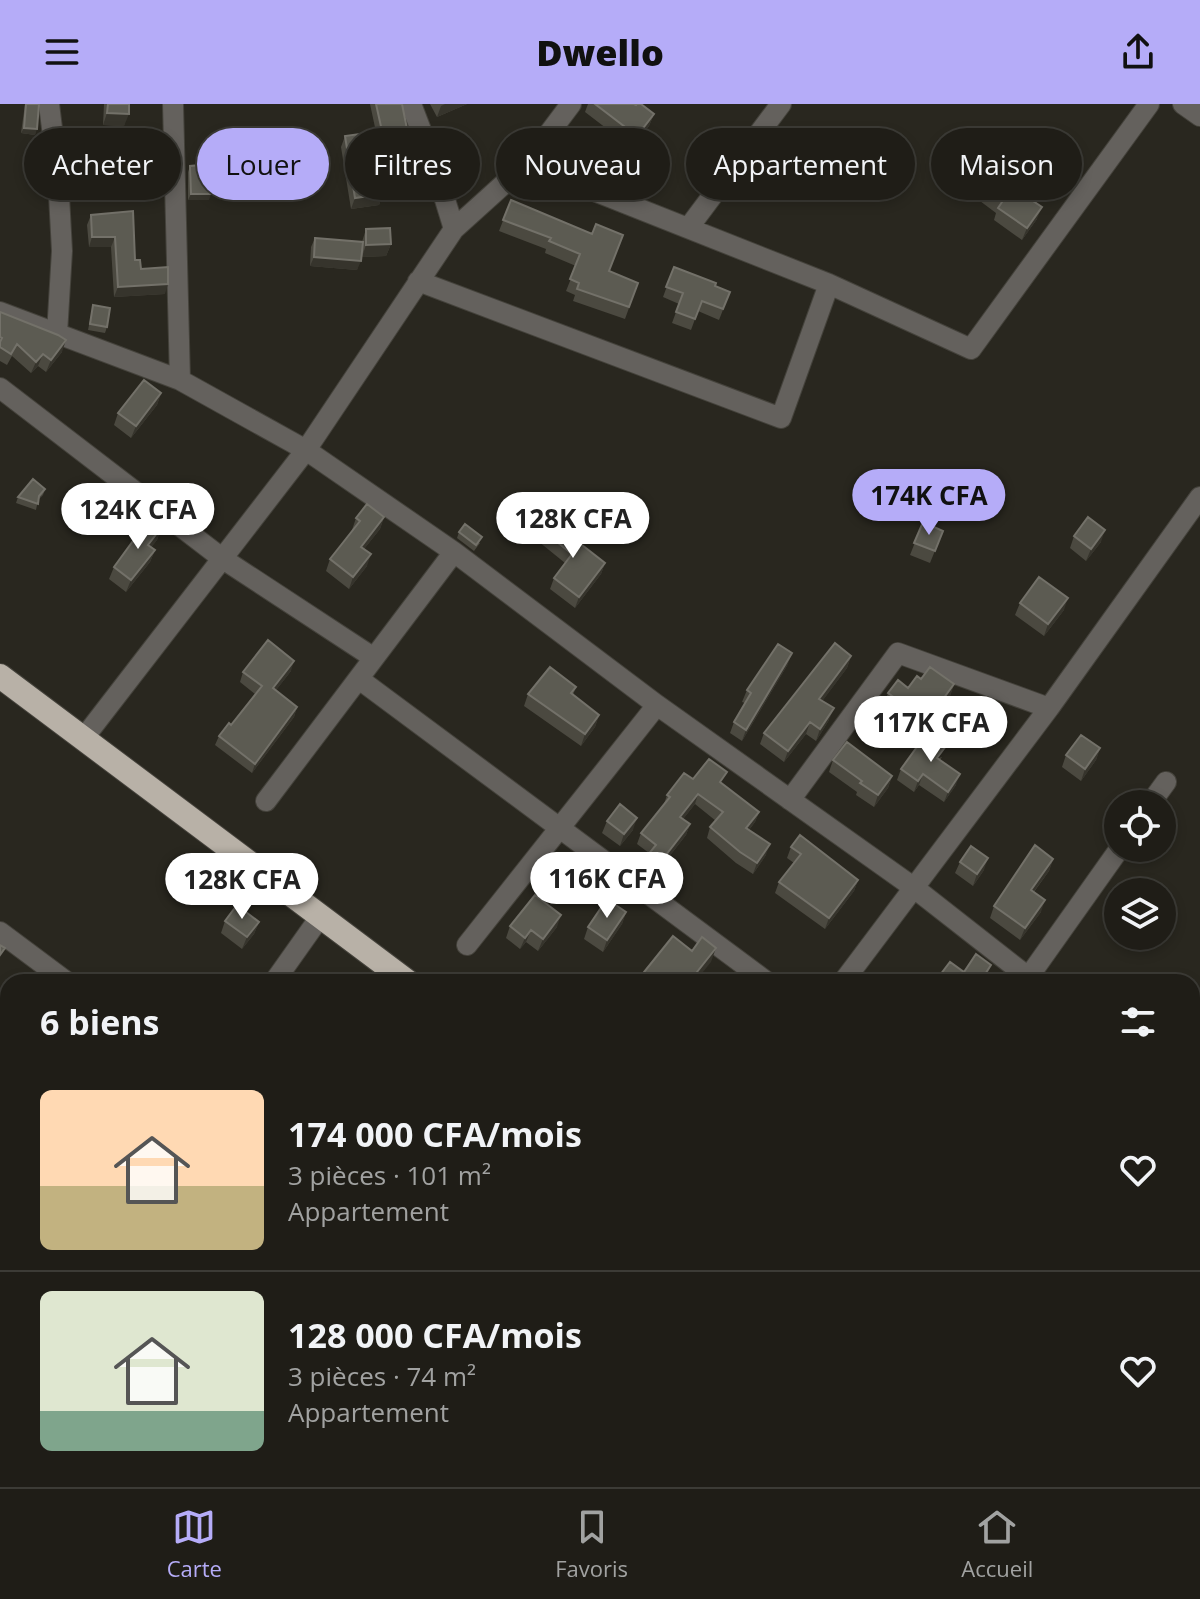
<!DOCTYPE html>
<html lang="fr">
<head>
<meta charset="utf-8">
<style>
  :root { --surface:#1f1d17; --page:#2c2a24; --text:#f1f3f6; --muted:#a1a2a1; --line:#3c3b36; --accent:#b5acf8 }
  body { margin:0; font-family:"Open Sans",sans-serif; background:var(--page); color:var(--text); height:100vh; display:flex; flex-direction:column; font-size:30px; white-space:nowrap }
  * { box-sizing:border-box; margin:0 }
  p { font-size:26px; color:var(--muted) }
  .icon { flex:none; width:44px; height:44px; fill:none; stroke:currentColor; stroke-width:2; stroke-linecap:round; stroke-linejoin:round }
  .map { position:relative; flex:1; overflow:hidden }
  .drawer { position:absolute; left:0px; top:870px; width:1200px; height:514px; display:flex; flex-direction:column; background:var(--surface); border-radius:24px 24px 0 0; box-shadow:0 4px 12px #0003,0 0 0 2px var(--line) }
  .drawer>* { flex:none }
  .hud { position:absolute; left:24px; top:24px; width:1152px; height:72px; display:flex; gap:16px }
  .tools { position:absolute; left:1104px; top:686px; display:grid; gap:16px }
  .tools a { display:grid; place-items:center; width:72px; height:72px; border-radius:50%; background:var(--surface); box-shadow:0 4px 12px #0003,0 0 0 2px var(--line); font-size:40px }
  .price { position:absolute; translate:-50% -68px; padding:0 18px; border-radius:28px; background:#fff; color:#222; font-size:26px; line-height:52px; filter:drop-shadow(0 2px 4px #0008) }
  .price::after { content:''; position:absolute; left:50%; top:48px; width:24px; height:18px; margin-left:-12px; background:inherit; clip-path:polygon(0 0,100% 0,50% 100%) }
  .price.active { background:var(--accent); color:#111 }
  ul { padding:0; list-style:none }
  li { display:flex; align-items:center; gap:24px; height:200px; padding:0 40px }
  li+li { border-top:2px solid var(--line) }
  li span { display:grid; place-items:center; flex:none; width:224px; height:160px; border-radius:12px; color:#555 }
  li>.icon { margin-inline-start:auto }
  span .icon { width:96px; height:96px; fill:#fffc; stroke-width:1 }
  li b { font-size:34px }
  h2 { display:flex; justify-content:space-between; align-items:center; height:96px; padding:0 40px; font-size:34px }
  .pill { padding:0 28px; border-radius:36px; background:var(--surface); box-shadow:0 4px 12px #0003,0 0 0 2px var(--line); font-size:28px; line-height:72px }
  .pill.active { background:var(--accent); color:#111 }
  header { display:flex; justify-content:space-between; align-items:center; height:104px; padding:0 40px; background:var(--accent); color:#111; font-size:36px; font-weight:800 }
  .tab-bar { display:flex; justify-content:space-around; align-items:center; height:112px; border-top:2px solid var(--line); background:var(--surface); font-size:22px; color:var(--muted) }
  .tab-bar a { display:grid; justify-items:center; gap:4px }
  .tab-bar .active { color:var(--accent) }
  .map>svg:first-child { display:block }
</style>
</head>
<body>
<header><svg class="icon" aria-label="menu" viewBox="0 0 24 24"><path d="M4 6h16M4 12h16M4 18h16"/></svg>Dwello<svg class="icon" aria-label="share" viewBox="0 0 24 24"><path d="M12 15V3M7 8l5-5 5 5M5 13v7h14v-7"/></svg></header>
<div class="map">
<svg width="1200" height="1383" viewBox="0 0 1200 1383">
  <rect width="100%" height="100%" fill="#29271f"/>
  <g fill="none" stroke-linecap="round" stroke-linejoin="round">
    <g stroke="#44423b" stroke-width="22">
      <path id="minor" d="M49,0L58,73L62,147L57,230
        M173,0L180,276
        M1183,0L1200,12
        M526,60L829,180L971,245L1149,0
        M689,123L781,0
        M454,125L526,60L571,0
        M418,177L781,314L829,180
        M0,208L180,276L306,346L454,448L657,601L913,783L1028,873
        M0,284L223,455L374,554
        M359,575L767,878
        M83,635L306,346L454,125L434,60L411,0
        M790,696L898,549L1049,604
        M266,697L454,448
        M1150,700L1166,678
        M0,828L67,878
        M467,841L657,601
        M274,878L320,813
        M843,878L1049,604L1200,393
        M1025,878L1120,744
        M1192,1209L1200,1199"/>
    </g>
    <g stroke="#44423b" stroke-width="26">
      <path id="highway" d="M0,572L408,878
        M1084,1376L1093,1383"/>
    </g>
    <use href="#minor" stroke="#64615d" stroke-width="20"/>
    <use href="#highway" stroke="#b8b1a7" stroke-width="24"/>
  </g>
  <path fill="#4b4940" d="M25,0H39L35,31L21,29Z
    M104,0H129L124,22L103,21Z
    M370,0H402L413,63L380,69L383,90L379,101L351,105L341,43L345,32L376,28Z
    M430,0H467L437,13Z
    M588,0H634L654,10L649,22L632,44L585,8Z
    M190,62L209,96H188V68Z
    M976,79L1037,115L1022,136L994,116L996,109L972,91Z
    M511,96L609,167L638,179L625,215L573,197L575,191L566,187L576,162L545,149L546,145L499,127Z
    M133,107L135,156L141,165L165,190L114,193L111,143H89L87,121L91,111Z
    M366,125L391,140L386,152L362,153V145L357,166L310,162L311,143L315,134L362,138Z
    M674,163L730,188L719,216L698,207L691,226L672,219L679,200L663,193Z
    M93,201L107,223L105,229L88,226Z
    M0,208L62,248L46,268L38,262L31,269L12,252L7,261L0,257Z
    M161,289L157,301L131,334L114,321L118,309Z
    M45,385L43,391L38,396L36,406L16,399L18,393Z
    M384,413L380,425L364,445L367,462L349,485L326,467L330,455L353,427L352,426L356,414Z
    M923,418L943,427L930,459L910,451Z
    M537,422L605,459L601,470L575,504L550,485L554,474L565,459L533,433Z
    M161,424L157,436L151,443L155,446L150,458L126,488L109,475L114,463Z
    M459,428L480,439L474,447L457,434Z
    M1074,432L1101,438L1086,457L1070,444Z
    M1020,499L1064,506L1044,532L1015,511Z
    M851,552L847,564L822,597L829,616L816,637L806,630L784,658L760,640L764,629Z
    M788,560L742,637L730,629L734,618L745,599L742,598L747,586Z
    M291,567L276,586L297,603L294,613L252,669L215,641L219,632L231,621L255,590L240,578L243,568Z
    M921,575L954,580L948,598L921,634L882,606L888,589L908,584Z
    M576,583L573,591L599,611L595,623L581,642L524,602L528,590Z
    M1100,644L1096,656L1081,677L1062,663L1066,651Z
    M942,653L940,656L956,681L944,698L919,681L914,688L897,676L901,665Z
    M833,656L892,672L888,684L874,703L856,691L857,688L829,668Z
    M693,675L723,680L759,708L755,718L749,726L766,751L753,770L736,759L707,734L710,723L716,717L695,700L683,715L690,720L686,731L668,754L664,763L654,778L640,767L643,757L649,749L637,740L641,729L664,700L667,691Z
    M607,717L633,726L620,742L602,729Z
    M791,743L858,776L854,787L825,825L775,789L779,778L794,759L787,754Z
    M1053,755L1049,767L1034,788L1041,808L1020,836L990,814L994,802Z
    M960,758L984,766L973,782L955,769Z
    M626,808L622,820L603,848L584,835L588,823Z
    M225,817L259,818L254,830L242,845L221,829Z
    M510,822L557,823L538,847L526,838L520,845L506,834Z
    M1200,1104V1136L1192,1130V1115Z"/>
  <path fill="#36342c" d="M445,0H467L437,13L441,2Z
    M107,9L129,10L124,22L103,21Z
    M654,10L649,22L632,44L637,32Z
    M24,24L37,25L35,31L21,29Z
    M417,52L413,63L375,70L379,59Z
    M191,90H211L209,96H188Z
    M383,90L379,101L351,105L355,94Z
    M1042,103L1037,115L1022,136L1027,124Z
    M92,133H115L111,143H89Z
    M391,140L386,152L362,153L366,141Z
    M314,153L361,157L357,166L310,162Z
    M168,180L165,190L114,193L118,183Z
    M66,236L62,248L46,268L51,256Z
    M43,250L38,262L31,269L36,258Z
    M161,289L157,301L131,334L136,322Z
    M384,413L380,425L357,454L361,443Z
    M161,424L157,436L144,453L148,441Z
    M1105,426L1101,438L1086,457L1091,445Z
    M155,446L150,458L126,488L131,476Z
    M371,450L367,462L349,485L353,473Z
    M605,459L601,470L575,504L579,493Z
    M1068,494L1064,506L1044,532L1048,520Z
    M792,549L788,560L742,637L746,626Z
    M851,552L847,564L815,607L819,595Z
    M294,557L291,567L270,594L273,584Z
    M954,580L948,598L921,634L927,617Z
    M297,603L294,613L252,669L255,660Z
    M834,604L829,616L816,637L820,625Z
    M599,611L595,623L581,642L585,630Z
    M810,618L806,630L784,658L788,647Z
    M1100,644L1096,656L1081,677L1085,665Z
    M923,670L919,681L914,688L918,677Z
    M960,670L956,681L944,698L948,688Z
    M892,672L888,684L874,703L878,691Z
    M698,690L695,700L676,724L680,713Z
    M759,708L755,718L742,735L746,724Z
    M637,714L633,726L620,742L624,730Z
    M690,720L686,731L668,754L664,763L654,778L666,751Z
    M770,740L766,751L753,770L757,759Z
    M988,754L984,766L973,782L977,770Z
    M1053,755L1049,767L1026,798L1031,786Z
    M858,776L854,787L825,825L829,814Z
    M1045,796L1041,808L1020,836L1025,824Z
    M626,808L622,820L603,848L607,836Z
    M561,811L557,823L538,847L543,835Z
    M259,818L254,830L242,845L247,833Z
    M531,826L526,838L520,845L525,834Z
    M716,844L711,858L695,878H689Z
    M991,861L987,872L983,878H979Z"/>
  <path fill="#5c5b52" stroke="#737169" stroke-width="2" d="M26,0H39L37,25L24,24Z
    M108,0H129V10L107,9Z
    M376,0H402L408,30L411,29L417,52L379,59L383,90L355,94L345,32L382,27Z
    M595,0H634L636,1L637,0H641L654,10L637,32Z
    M211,60V90H191L190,62Z
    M986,66L1042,103L1027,124L998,104L1002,98L976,79Z
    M511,96L592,130L596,120L623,131L609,167L638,179L629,203L577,185L579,179L570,175L580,150L549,137L551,134L503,116Z
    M133,107L135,156H140L141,165L168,163V180L118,183L115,133H92L91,111Z
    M390,124L391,140L366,141V125Z
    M315,134L363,138L361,157L314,153Z
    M674,163L716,179L715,182L730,188L723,205L702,197L695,215L676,208L683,189L666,183Z
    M93,201L110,204L107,223L90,220Z
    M0,208L58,231L66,236L51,256L43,250L36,258L17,240L11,250L0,243V238L2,234L0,233Z
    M144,276L161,289L136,322L118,309Z
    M33,375L45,385L39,392L38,400L18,393Z
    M367,400L384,413L361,443L371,450L353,473L330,455L360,417L356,414Z
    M545,412L605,459L579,493L554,474L572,450L537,422Z
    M1088,413L1105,426L1091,445L1074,432Z
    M149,415L161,424L148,441L155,446L131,476L114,463Z
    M923,418L943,427L935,447L914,439Z
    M465,420L482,433L476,441L459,428Z
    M1039,473L1068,494L1048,520L1020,499Z
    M268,536L294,557L273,584L297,603L255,660L219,632L229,619L231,621L262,582L243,568Z
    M835,539L851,552L819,595L834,604L820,625L810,618L788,647L764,629Z
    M778,540L792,549L746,626L734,618L751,589L747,586Z
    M550,563L576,583L571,589L599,611L585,630L528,590Z
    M930,563L954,580L927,617L888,589L898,576L908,584L917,572L921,575Z
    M927,629L946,642L937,654L960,670L948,688L923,670L918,677L901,665Z
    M1081,631L1100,644L1085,665L1066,651Z
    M847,638L892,672L878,691L860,679L862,677L833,656Z
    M709,655L727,668L720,678L759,708L746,724L770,740L757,759L740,748L710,723L723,708L698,690L680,713L690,720L666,751L668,753L657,767L643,757L656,741L641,729L670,693L667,691L684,669L693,675Z
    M620,700L637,714L624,730L607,717Z
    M800,731L858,776L829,814L779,778L801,750L791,743Z
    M1035,741L1053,755L1031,786L1045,796L1025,824L994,802Z
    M971,742L988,754L977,770L960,758Z
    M535,791L561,811L543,835L531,826L525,834L510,822Z
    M607,795L626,808L607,836L588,823Z
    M237,801L259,818L247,833L225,817Z
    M673,832L692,847L702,833L716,844L689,878H636Z
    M0,841L5,844L0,851Z
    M976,850L991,861L980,878H941L937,875L950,858L964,868Z
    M1200,1104V1121L1192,1115Z"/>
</svg>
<div class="tools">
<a><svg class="icon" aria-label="locate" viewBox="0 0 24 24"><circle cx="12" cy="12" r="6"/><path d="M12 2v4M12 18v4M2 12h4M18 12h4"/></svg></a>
<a><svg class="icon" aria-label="layers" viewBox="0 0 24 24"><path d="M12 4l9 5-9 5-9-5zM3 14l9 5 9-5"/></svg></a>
</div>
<b class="price active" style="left:929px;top:433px">174K CFA</b>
<b class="price" style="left:138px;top:447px">124K CFA</b>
<b class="price" style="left:573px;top:456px">128K CFA</b>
<b class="price" style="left:931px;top:660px">117K CFA</b>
<b class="price" style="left:607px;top:816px">116K CFA</b>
<b class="price" style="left:242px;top:817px">128K CFA</b>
<div class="hud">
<a class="pill">Acheter</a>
<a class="pill active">Louer</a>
<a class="pill">Filtres</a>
<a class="pill">Nouveau</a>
<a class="pill">Appartement</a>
<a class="pill">Maison</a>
</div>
<section class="drawer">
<h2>6 biens<svg class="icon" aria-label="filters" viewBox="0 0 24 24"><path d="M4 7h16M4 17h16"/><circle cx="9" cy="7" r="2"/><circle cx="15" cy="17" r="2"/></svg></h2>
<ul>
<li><span style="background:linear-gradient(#ffd9b3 60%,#c2b280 0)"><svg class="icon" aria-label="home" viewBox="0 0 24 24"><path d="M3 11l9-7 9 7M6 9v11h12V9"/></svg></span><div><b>174 000 CFA/mois</b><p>3 pièces · 101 m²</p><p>Appartement</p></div><svg class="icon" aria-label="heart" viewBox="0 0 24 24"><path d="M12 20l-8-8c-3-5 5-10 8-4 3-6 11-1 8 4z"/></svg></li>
<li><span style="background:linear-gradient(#dfe7d0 75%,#7fa58c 0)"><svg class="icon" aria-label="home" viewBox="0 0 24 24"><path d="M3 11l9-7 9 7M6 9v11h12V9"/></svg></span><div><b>128 000 CFA/mois</b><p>3 pièces · 74 m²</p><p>Appartement</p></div><svg class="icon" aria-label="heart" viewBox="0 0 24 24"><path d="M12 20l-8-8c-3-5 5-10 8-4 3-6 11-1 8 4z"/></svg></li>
</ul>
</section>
</div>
<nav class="tab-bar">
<a class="active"><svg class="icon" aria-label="map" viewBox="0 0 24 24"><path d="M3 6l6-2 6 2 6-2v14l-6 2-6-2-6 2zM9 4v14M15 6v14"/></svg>Carte</a>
<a><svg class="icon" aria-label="saved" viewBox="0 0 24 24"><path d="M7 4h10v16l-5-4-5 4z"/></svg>Favoris</a>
<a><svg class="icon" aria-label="home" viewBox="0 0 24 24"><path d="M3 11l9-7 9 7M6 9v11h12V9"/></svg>Accueil</a>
</nav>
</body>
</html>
